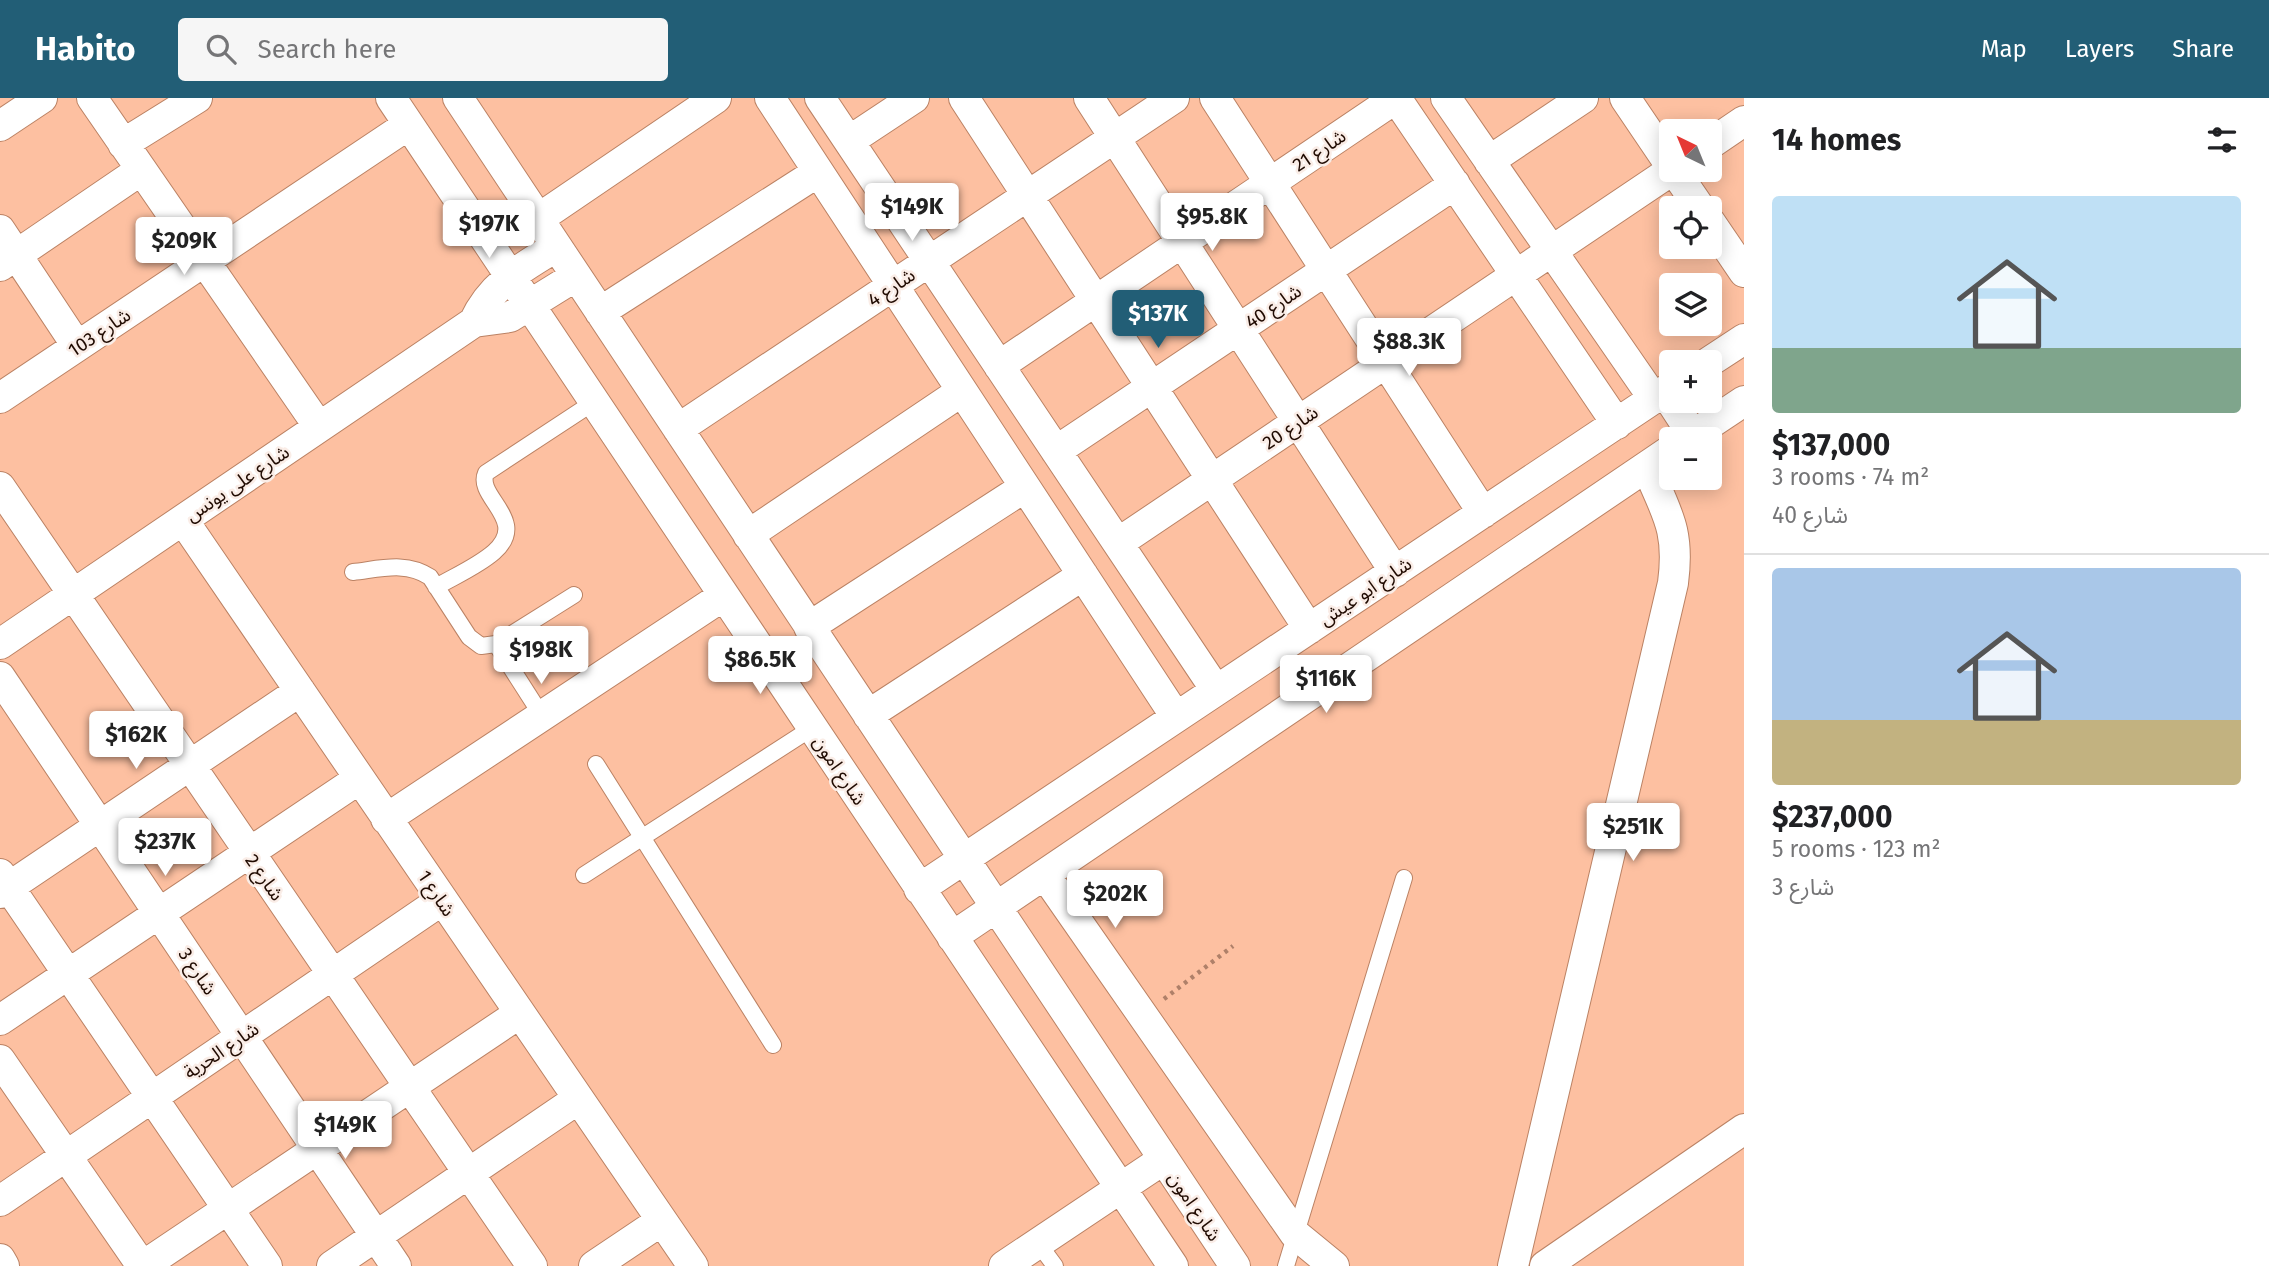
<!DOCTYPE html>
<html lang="en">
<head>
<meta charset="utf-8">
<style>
  :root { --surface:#fff; --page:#f6f6f6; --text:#202124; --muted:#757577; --line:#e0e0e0; --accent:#225e76 }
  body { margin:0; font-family:"Fira Sans","Noto Sans Arabic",sans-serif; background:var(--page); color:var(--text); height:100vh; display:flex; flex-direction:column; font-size:26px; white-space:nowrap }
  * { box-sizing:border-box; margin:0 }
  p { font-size:23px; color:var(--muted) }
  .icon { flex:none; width:38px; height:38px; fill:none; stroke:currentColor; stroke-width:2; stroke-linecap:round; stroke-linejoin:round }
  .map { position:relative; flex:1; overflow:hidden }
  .drawer { display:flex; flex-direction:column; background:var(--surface); width:525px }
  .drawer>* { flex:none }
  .needle { width:46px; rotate:317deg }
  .tools { position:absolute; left:1659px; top:21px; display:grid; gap:14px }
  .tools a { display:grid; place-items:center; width:63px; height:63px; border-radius:7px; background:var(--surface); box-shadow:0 4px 18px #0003; font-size:35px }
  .price { position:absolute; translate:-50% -60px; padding:0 16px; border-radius:7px; background:#fff; color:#222; font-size:23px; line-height:46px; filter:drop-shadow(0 2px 4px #0008) }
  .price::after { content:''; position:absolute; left:50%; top:42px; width:21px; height:16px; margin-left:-10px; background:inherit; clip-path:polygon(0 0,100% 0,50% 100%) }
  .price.current { background:var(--accent); color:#fff }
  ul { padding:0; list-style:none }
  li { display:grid; align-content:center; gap:14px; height:371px; padding:0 28px }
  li+li { border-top:2px solid var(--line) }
  li span { display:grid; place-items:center; height:217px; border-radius:7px; color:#555 }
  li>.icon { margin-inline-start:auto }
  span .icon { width:126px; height:126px; fill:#fffc; stroke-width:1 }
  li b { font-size:30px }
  h2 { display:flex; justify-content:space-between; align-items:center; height:84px; padding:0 28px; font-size:30px }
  header { display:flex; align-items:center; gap:42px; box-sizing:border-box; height:98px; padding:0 35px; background:var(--accent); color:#fff }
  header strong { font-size:33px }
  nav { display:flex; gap:38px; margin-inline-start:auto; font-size:24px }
  .search { width:490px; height:63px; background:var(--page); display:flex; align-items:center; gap:18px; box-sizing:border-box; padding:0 24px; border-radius:7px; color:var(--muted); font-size:26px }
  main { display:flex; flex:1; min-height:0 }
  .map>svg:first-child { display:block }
</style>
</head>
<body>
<header>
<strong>Habito</strong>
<div class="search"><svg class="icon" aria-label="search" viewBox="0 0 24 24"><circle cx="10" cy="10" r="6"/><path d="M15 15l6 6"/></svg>Search here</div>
<nav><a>Map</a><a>Layers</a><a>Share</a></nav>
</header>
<main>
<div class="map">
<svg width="1744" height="1168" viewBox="0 0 1744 1168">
  <rect width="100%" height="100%" fill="#fdc0a1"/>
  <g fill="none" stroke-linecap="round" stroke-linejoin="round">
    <g stroke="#bb8264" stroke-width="18">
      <path id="lane" d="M353,474C380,471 406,463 430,479L469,539L481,548L496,546L574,497
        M436,489C455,478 478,468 494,454C530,422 475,399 486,375L594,304
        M496,546L542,618
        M596,666L773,947
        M584,777L812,630
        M1038,1145L1055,1168
        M1286,1168L1404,780"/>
    </g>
    <g stroke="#bb8264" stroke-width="32">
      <path id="street" d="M92,0L319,329
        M391,0L1173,1168
        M458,0L1235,1168
        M770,0L1176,619
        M820,0L1216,592
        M964,0L1309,531
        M1089,0L1395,474
        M1215,0L1483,415
        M1396,0L1617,326
        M1446,0L1654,301
        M1625,0L1671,68
        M0,28L42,0
        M849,43L914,0
        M123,46L197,0
        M1710,46L1744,23
        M1489,63L1583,0
        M1674,72L1700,110
        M538,121L716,0
        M1710,124L1744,174
        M0,132L77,248
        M0,168L141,72
        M600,214L818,74
        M474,224C491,186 523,169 556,149
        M1709,264L1744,241
        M999,268L1396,0
        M1665,294L1693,337
        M0,300L408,27
        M678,331L1174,0
        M1687,341L1744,303
        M1056,353L1455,86
        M0,389L532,1168
        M183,422L693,1168
        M748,437L962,293
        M1118,445L1672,72
        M809,529L1025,389
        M0,546L474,224L510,219L576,178
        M0,579L396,1168
        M868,617L1083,477
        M386,721L723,498
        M0,776L267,1168
        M1045,777L1295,1136L1334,1168
        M919,791L1671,289
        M0,795L300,593
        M952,839L1671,352
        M0,922L359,681
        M0,962L142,1168
        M0,1103L442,802
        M0,1161L4,1168
        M143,1168L520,915
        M332,1168L578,1001
        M594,1168L661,1123
        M1004,1168L1164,1061
        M1513,1168L1673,485C1680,432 1667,416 1647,369
        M1545,1168L1744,1031"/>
    </g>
    <path stroke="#af8069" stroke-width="4.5" stroke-dasharray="3.5 5" stroke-linecap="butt" d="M1164,901L1233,848"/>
    <use href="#lane" stroke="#fff" stroke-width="16"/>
    <use href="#street" stroke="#fff" stroke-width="30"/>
  </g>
  <g text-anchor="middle" stroke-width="5" stroke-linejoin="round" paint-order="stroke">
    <g font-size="19" fill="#200b02" stroke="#faede7">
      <text transform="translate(1319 52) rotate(-34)" y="7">شارع 21</text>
      <text transform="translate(891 189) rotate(-34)" y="7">شارع 4</text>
      <text transform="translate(1273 208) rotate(-34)" y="7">شارع 40</text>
      <text transform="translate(99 234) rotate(-34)" y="7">شارع 103</text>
      <text transform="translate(1290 329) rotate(-34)" y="7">شارع 20</text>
      <text transform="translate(237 385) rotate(-34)" y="7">شارع على يونس</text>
      <text transform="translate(1365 493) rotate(-34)" y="7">شارع ابو عيش</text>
      <text transform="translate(840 672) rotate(56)" y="7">شارع امون</text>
      <text transform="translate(265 779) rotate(55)" y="7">شارع 2</text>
      <text transform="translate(437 795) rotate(56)" y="7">شارع 1</text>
      <text transform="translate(198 873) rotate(56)" y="7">شارع 3</text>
      <text transform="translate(221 952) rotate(-34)" y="7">شارع الحرية</text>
      <text transform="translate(1195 1108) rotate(56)" y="7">شارع امون</text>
    </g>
  </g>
</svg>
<div class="tools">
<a><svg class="needle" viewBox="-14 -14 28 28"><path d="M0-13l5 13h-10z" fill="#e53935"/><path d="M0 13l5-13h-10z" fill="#757577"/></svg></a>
<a><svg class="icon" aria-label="locate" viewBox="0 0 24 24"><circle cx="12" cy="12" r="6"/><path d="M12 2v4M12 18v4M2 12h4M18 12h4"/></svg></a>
<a><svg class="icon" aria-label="layers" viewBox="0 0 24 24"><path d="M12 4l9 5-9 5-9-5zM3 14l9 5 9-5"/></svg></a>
<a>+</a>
<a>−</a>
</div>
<b class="price" style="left:912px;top:145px">$149K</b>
<b class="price" style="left:1212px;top:155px">$95.8K</b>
<b class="price" style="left:489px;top:162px">$197K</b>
<b class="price" style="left:184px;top:179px">$209K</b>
<b class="price current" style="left:1158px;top:252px">$137K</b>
<b class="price" style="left:1409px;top:280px">$88.3K</b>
<b class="price" style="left:541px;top:588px">$198K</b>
<b class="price" style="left:760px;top:598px">$86.5K</b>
<b class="price" style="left:1326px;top:617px">$116K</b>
<b class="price" style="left:136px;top:673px">$162K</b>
<b class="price" style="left:1633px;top:765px">$251K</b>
<b class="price" style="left:165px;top:780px">$237K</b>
<b class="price" style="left:1115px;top:832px">$202K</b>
<b class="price" style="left:345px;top:1063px">$149K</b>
</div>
<section class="drawer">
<h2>14 homes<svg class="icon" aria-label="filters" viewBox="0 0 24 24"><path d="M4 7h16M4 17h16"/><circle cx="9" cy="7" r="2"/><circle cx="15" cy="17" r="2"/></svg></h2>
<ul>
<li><span style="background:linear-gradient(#bfe0f5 70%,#7fa58c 0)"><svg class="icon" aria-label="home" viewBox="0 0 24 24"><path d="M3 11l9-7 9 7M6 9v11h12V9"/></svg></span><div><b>$137,000</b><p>3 rooms · 74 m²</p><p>شارع 40</p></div></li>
<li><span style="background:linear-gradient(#a9c7e8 70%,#c2b280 0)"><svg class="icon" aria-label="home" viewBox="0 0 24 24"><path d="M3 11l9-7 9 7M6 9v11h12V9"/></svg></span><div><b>$237,000</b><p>5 rooms · 123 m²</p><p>شارع 3</p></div></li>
</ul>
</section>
</main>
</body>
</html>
